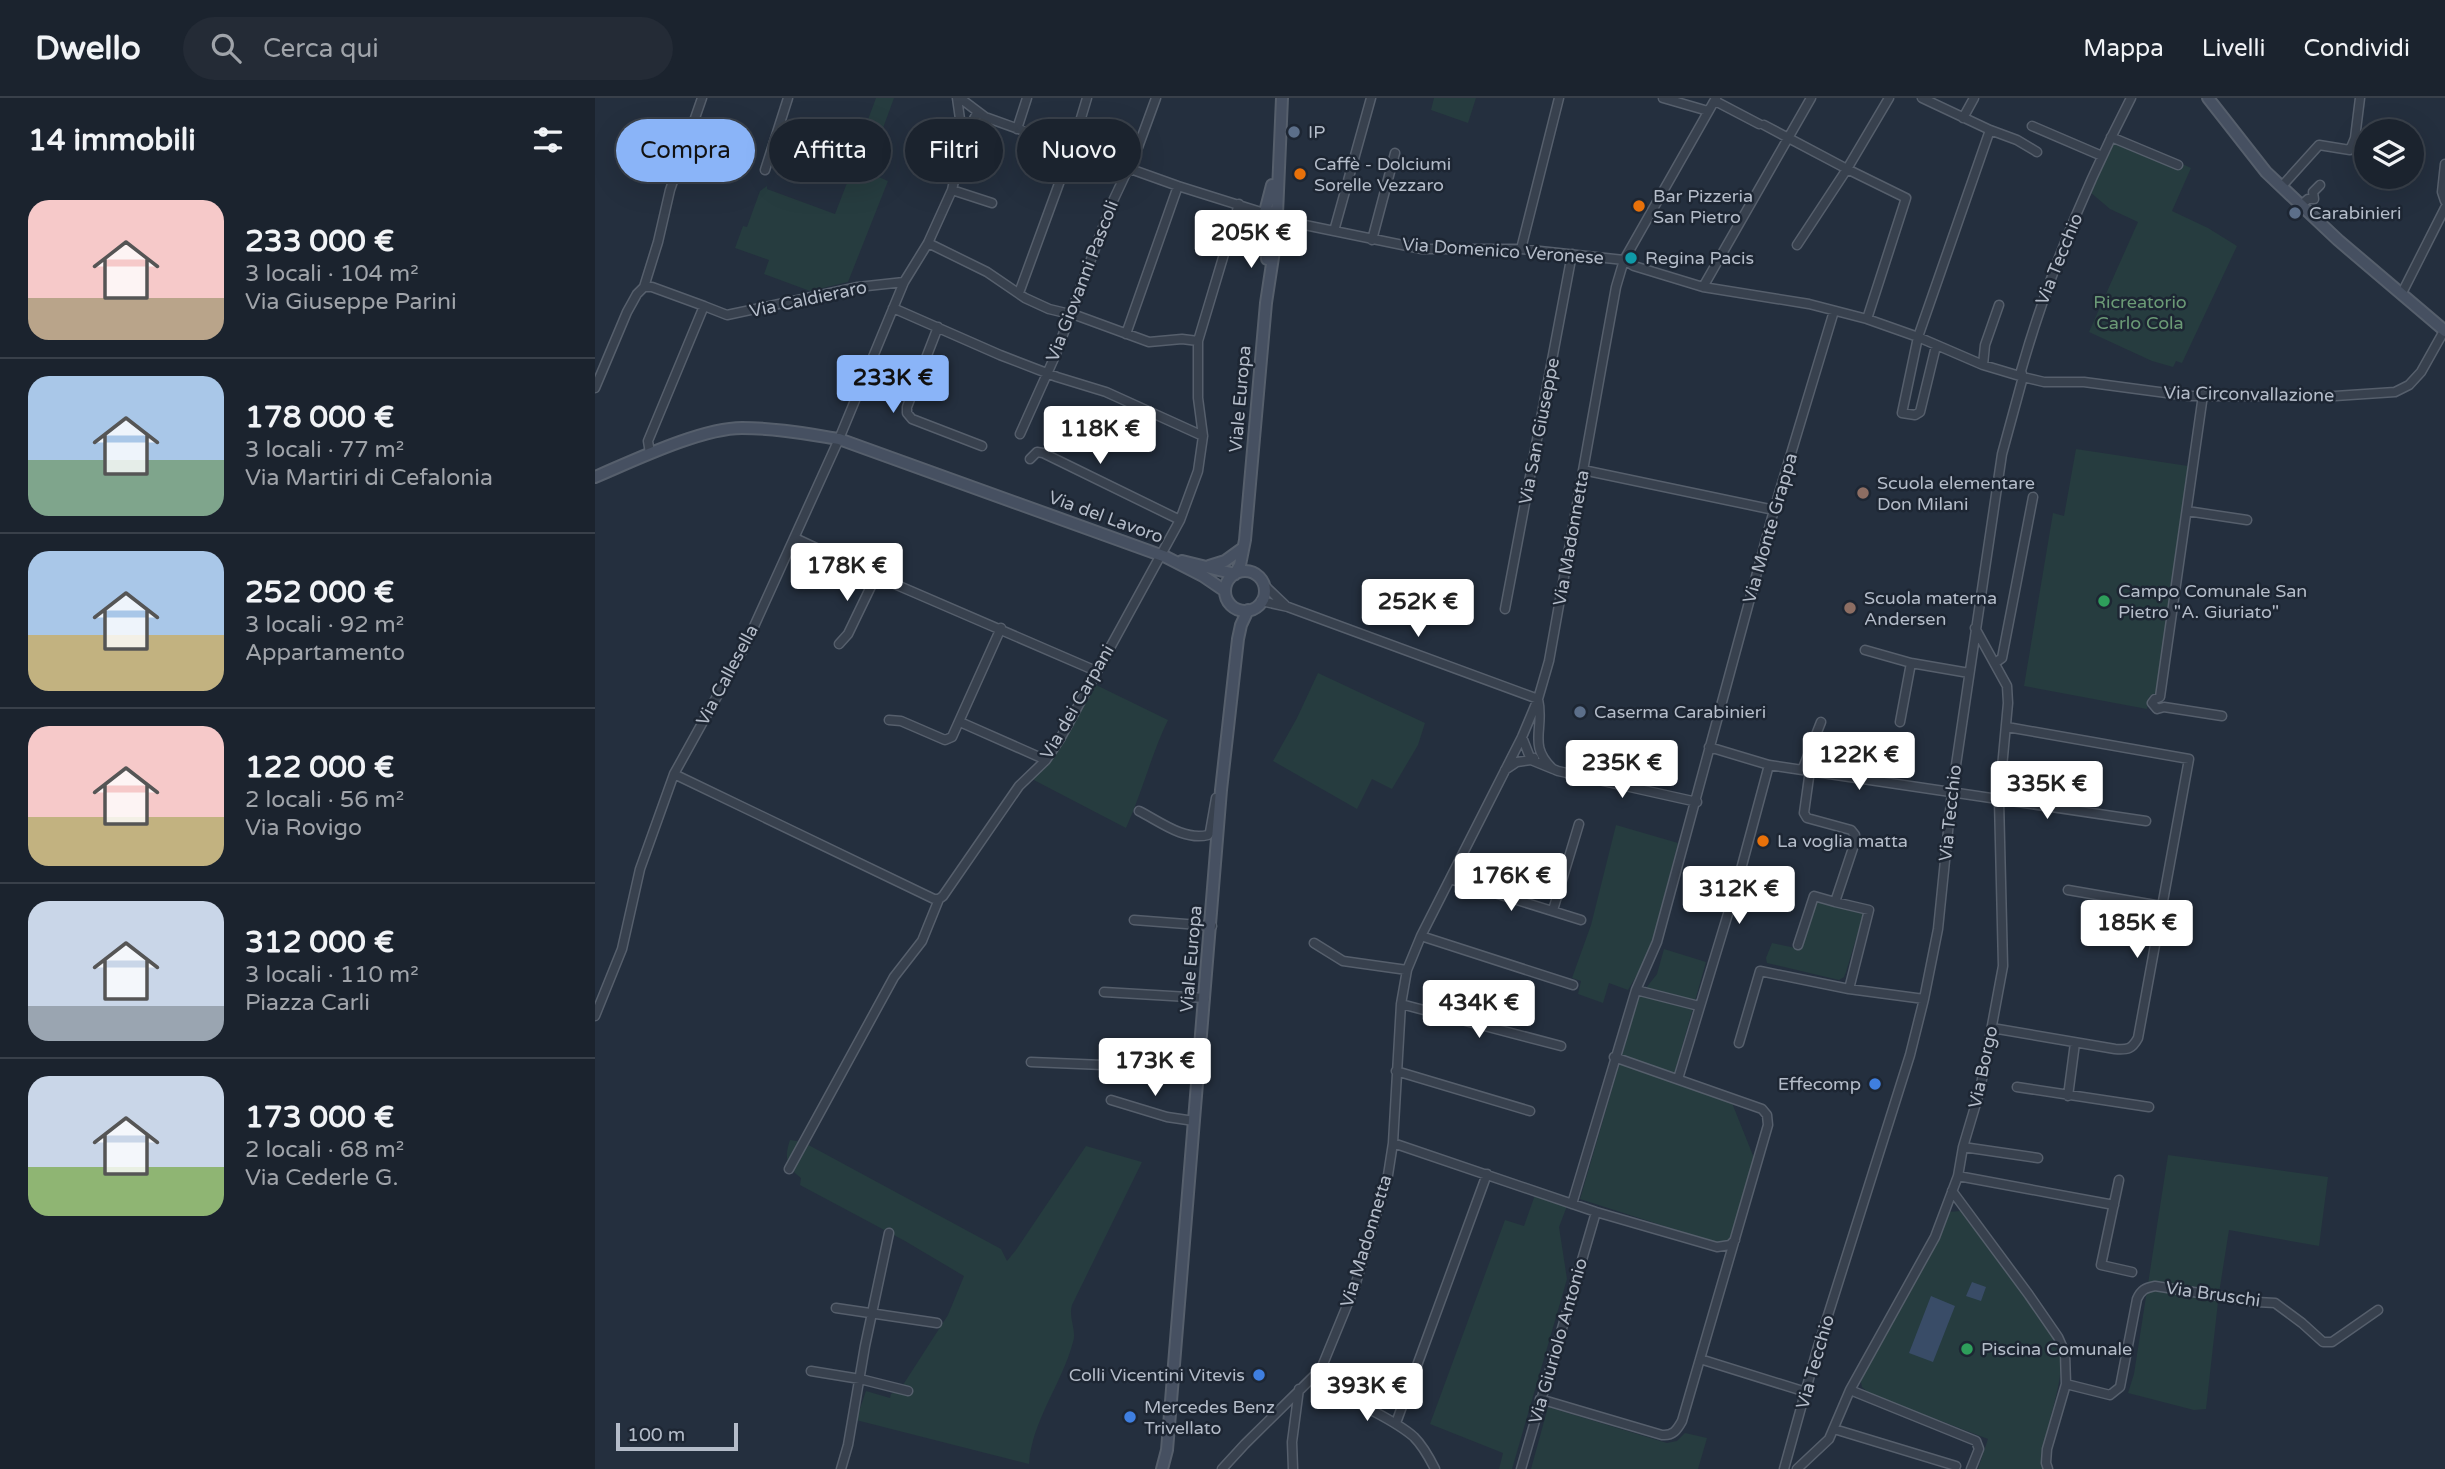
<!DOCTYPE html>
<html lang="it">
<head>
<meta charset="utf-8">
<style>
  :root { --surface:#1b232e; --page:#242b36; --text:#f1f3f6; --muted:#a0a4aa; --line:#39404a; --accent:#8ab4f8 }
  body { margin:0; font-family:"Varela Round",sans-serif; background:var(--page); color:var(--text); height:100vh; display:flex; flex-direction:column; font-size:26px; white-space:nowrap }
  * { box-sizing:border-box; margin:0 }
  p { font-size:23px; color:var(--muted) }
  .icon { flex:none; width:38px; height:38px; fill:none; stroke:currentColor; stroke-width:2; stroke-linecap:round; stroke-linejoin:round }
  .map { position:relative; flex:1; overflow:hidden }
  .details { display:flex; flex-direction:column; background:var(--surface); width:595px }
  .details>* { flex:none }
  .banner { position:absolute; left:21px; top:21px; width:665px; height:63px; display:flex; gap:14px }
  .controls { position:absolute; left:1759px; top:21px; display:grid; gap:14px }
  .controls a { display:grid; place-items:center; width:70px; height:70px; border-radius:50%; background:var(--surface); box-shadow:0 7px 28px #0002,0 0 0 2px var(--line); font-size:35px }
  .scale { position:absolute; left:21px; bottom:18px; width:122px; box-sizing:border-box; padding-left:7px; border:4px solid #b4bcc9; border-top:0; font-size:19px; line-height:24px; white-space:nowrap; color:#b4bcc9; -webkit-text-stroke:5px #1d2633; paint-order:stroke }
  .price { position:absolute; translate:-50% -60px; padding:0 16px; border-radius:7px; background:#fff; color:#222; font-size:23px; line-height:46px; filter:drop-shadow(0 2px 4px #0008) }
  .price::after { content:''; position:absolute; left:50%; top:42px; width:21px; height:16px; margin-left:-10px; background:inherit; clip-path:polygon(0 0,100% 0,50% 100%) }
  .price.selected { background:var(--accent); color:#111 }
  ul { padding:0; list-style:none }
  li { display:flex; align-items:center; gap:21px; height:175px; padding:0 28px }
  li+li { border-top:2px solid var(--line) }
  li span { display:grid; place-items:center; flex:none; width:196px; height:140px; border-radius:21px; color:#555 }
  li>.icon { margin-inline-start:auto }
  span .icon { width:84px; height:84px; fill:#fffc; stroke-width:1 }
  li b { font-size:30px }
  h2 { display:flex; justify-content:space-between; align-items:center; height:84px; padding:0 28px; font-size:30px }
  .chip { padding:0 24px; border-radius:32px; background:var(--surface); box-shadow:0 7px 28px #0002,0 0 0 2px var(--line); font-size:24px; line-height:63px }
  .chip.selected { background:var(--accent); color:#111 }
  header { display:flex; align-items:center; gap:42px; box-sizing:border-box; height:98px; padding:0 35px; background:var(--surface); border-bottom:2px solid var(--line) }
  header strong { font-size:33px }
  nav { display:flex; gap:38px; margin-inline-start:auto; font-size:24px }
  .search { width:490px; height:63px; background:var(--page); display:flex; align-items:center; gap:18px; box-sizing:border-box; padding:0 24px; border-radius:38px; color:var(--muted); font-size:26px }
  main { display:flex; flex:1; min-height:0 }
  .map>svg:first-child { display:block }
</style>
</head>
<body>
<header>
<strong>Dwello</strong>
<div class="search"><svg class="icon" aria-label="search" viewBox="0 0 24 24"><circle cx="10" cy="10" r="6"/><path d="M15 15l6 6"/></svg>Cerca qui</div>
<nav><a>Mappa</a><a>Livelli</a><a>Condividi</a></nav>
</header>
<main>
<section class="details">
<h2>14 immobili<svg class="icon" aria-label="filters" viewBox="0 0 24 24"><path d="M4 7h16M4 17h16"/><circle cx="9" cy="7" r="2"/><circle cx="15" cy="17" r="2"/></svg></h2>
<ul>
<li><span style="background:linear-gradient(#f6c9c9 70%,#b9a48a 0)"><svg class="icon" aria-label="home" viewBox="0 0 24 24"><path d="M3 11l9-7 9 7M6 9v11h12V9"/></svg></span><div><b>233 000 €</b><p>3 locali · 104 m²</p><p>Via Giuseppe Parini</p></div></li>
<li><span style="background:linear-gradient(#a9c7e8 60%,#7fa58c 0)"><svg class="icon" aria-label="home" viewBox="0 0 24 24"><path d="M3 11l9-7 9 7M6 9v11h12V9"/></svg></span><div><b>178 000 €</b><p>3 locali · 77 m²</p><p>Via Martiri di Cefalonia</p></div></li>
<li><span style="background:linear-gradient(#a9c7e8 60%,#c2b280 0)"><svg class="icon" aria-label="home" viewBox="0 0 24 24"><path d="M3 11l9-7 9 7M6 9v11h12V9"/></svg></span><div><b>252 000 €</b><p>3 locali · 92 m²</p><p>Appartamento</p></div></li>
<li><span style="background:linear-gradient(#f6c9c9 65%,#c2b280 0)"><svg class="icon" aria-label="home" viewBox="0 0 24 24"><path d="M3 11l9-7 9 7M6 9v11h12V9"/></svg></span><div><b>122 000 €</b><p>2 locali · 56 m²</p><p>Via Rovigo</p></div></li>
<li><span style="background:linear-gradient(#c9d6e8 75%,#9aa5b1 0)"><svg class="icon" aria-label="home" viewBox="0 0 24 24"><path d="M3 11l9-7 9 7M6 9v11h12V9"/></svg></span><div><b>312 000 €</b><p>3 locali · 110 m²</p><p>Piazza Carli</p></div></li>
<li><span style="background:linear-gradient(#c9d6e8 65%,#8fb573 0)"><svg class="icon" aria-label="home" viewBox="0 0 24 24"><path d="M3 11l9-7 9 7M6 9v11h12V9"/></svg></span><div><b>173 000 €</b><p>2 locali · 68 m²</p><p>Via Cederle G.</p></div></li>
</ul>
</section>
<div class="map">
<svg width="1850" height="1371" viewBox="0 0 1850 1371">
  <rect width="100%" height="100%" fill="#242f3e"/>
  <path fill="#263c3f" d="M281,0H299L272,74L293,83L253,184L215,193L169,176L174,162L140,150L148,128L152,129L165,93L172,88V91L240,116L274,28L271,27Z
    M839,0H881L873,25L836,12Z
    M1522,36L1596,70L1577,113L1613,130L1642,148L1587,265L1581,263L1578,269L1557,263L1494,234L1543,124L1515,111L1495,94Z
    M1481,351L1593,368L1561,596L1554,599L1552,611L1429,588L1458,415L1469,418Z
    M723,575L830,625L823,647L797,691L777,681L762,711L678,663L702,620Z
    M497,585L573,622C556,657 547,695 531,730L435,680Z
    M1021,727L1083,745L1057,845L1049,865L1033,892L1014,885L1008,905L983,896L986,883L977,880L996,827Z
    M1224,801L1269,814L1251,874L1249,879L1244,882L1172,865L1171,860L1177,845L1205,851L1220,803Z
    M1069,851L1111,864L1077,984L1137,1005L1159,1060L1135,1141L1125,1146L985,1101L1044,899L1062,876Z
    M195,1042L208,1044L406,1151L412,1163L421,1152L491,1048L547,1064L477,1207C473,1220 482,1232 478,1244C467,1286 437,1322 434,1366L261,1322L271,1293L295,1300L296,1296L306,1290L353,1217L369,1178L310,1143L205,1087L206,1080C191,1068 189,1060 195,1042Z
    M1573,1057L1733,1079L1724,1148L1634,1132L1624,1195L1611,1311L1599,1312L1533,1295L1539,1276Z
    M940,1097L972,1108L964,1129L972,1181L917,1371H904L908,1355L835,1326L910,1122L929,1128Z
    M1365,1113C1386,1141 1467,1234 1466,1265C1465,1301 1446,1336 1448,1371H1383L1393,1341L1275,1296L1267,1289L1265,1280L1338,1153L1353,1114Z
    M953,1309L1072,1345L1082,1343L1090,1335L1112,1340L1103,1371H936Z"/>
  <path fill="#394c67" d="M1377,1184L1391,1189L1386,1203L1371,1198Z
    M1336,1198L1360,1208L1338,1264L1314,1255Z"/>
  <g fill="none" stroke-linecap="round" stroke-linejoin="round">
    <g stroke="#565f6c" stroke-width="11">
      <path id="street" d="M365,0L390,19L583,88L669,115
        M1068,0L1113,13
        M1327,0L1395,32L1323,239L1307,315L1320,317L1325,314L1341,248
        M1120,3L1164,26
        M1368,20L1379,0
        M1169,27L1252,71L1311,100L1272,221
        M1437,28L1507,58
        M422,31L432,0
        M1395,32L1422,42L1442,54
        M1516,39L1583,67
        M368,42L382,15
        M1850,66L1847,94L1850,103
        M170,72L193,0
        M1687,88L1724,47L1755,52L1760,40L1765,0
        M357,92L397,105
        M1706,107L1713,101H1719L1718,94L1725,87
        M654,112L663,125
        M684,119L700,125L827,151H926L1029,162L1039,168L1108,189L1214,206L1272,221L1323,239L1388,267L1428,279L1449,284H1489L1594,298H1740L1800,294L1814,287L1826,274L1849,233
        M739,133L776,0
        M777,142L800,55
        M333,145L392,174L430,200L454,211L483,218L554,244L587,241L603,243
        M1202,147L1252,71L1294,0
        M926,151L964,0
        M49,189H57L109,208
        M1108,189L1216,0
        M424,195L477,50L492,0
        M1807,195L1850,110
        M298,210L405,257L462,279L511,294L608,338
        M343,229L312,309V315L317,321L387,348
        M531,236L583,88
        M1388,267L1390,247L1404,207
        M0,290L32,214L42,196L49,189L63,144L75,92L107,0
        M1608,297L1565,599L1560,601L1557,605L1562,611L1569,609L1627,618
        M425,336L460,258L517,105L542,52L561,0
        M55,355L53,343L109,208L132,217L263,189L309,184
        M435,361L442,354L448,355L585,422
        M988,372L1179,412
        M1592,413L1652,422
        M200,440L281,478L501,573
        M668,486L690,507
        M666,503L693,509L943,601C950,631 932,647 958,671
        M910,511L977,156
        M244,546L253,536L281,478
        M1270,552L1316,565L1374,575
        M1400,565L1407,560L1438,399
        M294,622L306,623L350,642L357,639L406,530
        M365,624L451,662
        M1305,624L1316,565
        M927,639L936,662L939,660
        M1114,649L1174,667L1551,723
        M1208,670L1226,624
        M910,672L922,664L936,662L963,673L1102,704
        M1215,672L1209,715L1212,720L1256,732L1260,737V744L1240,804L1274,812L1254,891
        M79,676L339,801H344L348,798L424,688L451,662L465,641L585,422L603,373L608,338L603,300V243L644,106
        M544,713C564,723 589,743 613,737L615,734L621,700
        M855,781L986,822
        M1473,792L1566,808
        M958,812L984,726
        M539,822L617,828
        M826,838L978,887
        M719,845L748,863L812,872
        M1203,847L1219,798L1240,804
        M1041,892L1104,908
        M509,894L610,900
        M806,906L966,948
        M0,918L27,851L45,771L79,676L151,546L244,341L309,184L333,145L357,92L368,42L362,0
        M1397,930L1520,951C1533,952 1537,951 1543,940L1594,661L1412,629
        M1144,945L1165,873L1254,891L1329,901
        M436,964L604,971
        M801,973L935,1013
        M1083,981L1142,786L1174,667
        M1422,989L1554,1009
        M1473,998L1480,945
        M516,1002L572,1019L599,1023
        M798,1045L1001,1114L1122,1149L1135,1147L1140,1142
        M1368,1049L1443,1060
        M194,1071L299,879L327,843L344,801
        M1363,1078L1519,1107
        M1524,1082L1506,1167L1537,1174
        M1357,1093L1434,1197L1463,1239L1470,1255L1471,1286L1452,1351L1451,1365L1453,1371
        M977,1106L1041,892L1062,844L1179,412L1239,213
        M241,1210L342,1225
        M1105,1261L1211,1294
        M726,1271C745,1305 790,1313 819,1339C828,1348 834,1359 840,1371
        M216,1273L265,1281L313,1293
        M1471,1286L1515,1297L1525,1289L1542,1201C1546,1192 1550,1190 1560,1188L1662,1204L1680,1205L1707,1225L1728,1244H1737L1783,1212
        M1255,1292L1381,1343L1384,1351L1376,1371
        M945,1301L1067,1337C1078,1338 1082,1332 1087,1323L1173,1027L1172,1017L1167,1011L1019,959
        M801,1325L892,1076
        M1239,1331L1361,1368
        M246,1371L253,1347L270,1248L294,1135
        M627,1371L650,1346L726,1271L760,1188L793,1077L798,1045L806,906L812,872L826,838L927,639L943,601L954,563L1009,255L1021,189L1029,162L1121,0
        M698,1371L697,1344L704,1291
        M926,1371L1001,1114
        M1189,1371L1222,1252L1315,957L1329,901L1343,831L1357,694L1407,356L1428,279L1426,273C1453,178 1491,87 1536,0
        M1202,1371L1234,1341L1255,1292L1340,1139L1363,1078L1368,1049L1385,992L1408,868L1404,702L1413,605L1412,588L1380,530"/>
    </g>
    <g stroke="#565f6c" stroke-width="14">
      <path id="secondary" d="M1613,0L1671,74L1743,142L1850,233
        M663 125a11 11 0 1 1 22 0a11 11 0 1 1-22 0Z
        M670,114L677,87
        M682,116L687,0
        M667,133L671,143L672,161
        M0,379C38,363 106,330 147,330C180,330 212,336 244,341L571,459L608,478L630,493
        M587,463L640,476L645,467L650,442L671,205L682,133
        M614,468L630,463L648,450
        M630 493a20 20 0 1 1 40 0a20 20 0 1 1-40 0Z
        M567,1371L572,1352L626,692L643,541L646,527L653,512"/>
    </g>
    <use href="#street" stroke="#38414e" stroke-width="8"/>
    <use href="#secondary" stroke="#465061" stroke-width="10"/>
  </g>
  <g fill="#5c6f8a" stroke="#1d2633" stroke-width="2.5">
    <circle cx="699" cy="34" r="7"/>
    <circle cx="1700" cy="115" r="7"/>
    <circle cx="985" cy="614" r="7"/>
  </g>
  <g fill="#e8710a" stroke="#1d2633" stroke-width="2.5">
    <circle cx="705" cy="76" r="7"/>
    <circle cx="1044" cy="108" r="7"/>
    <circle cx="1168" cy="743" r="7"/>
  </g>
  <circle fill="#0f9aa8" stroke="#1d2633" stroke-width="2.5" cx="1036" cy="160" r="7"/>
  <g fill="#8d6e63" stroke="#1d2633" stroke-width="2.5">
    <circle cx="1268" cy="395" r="7"/>
    <circle cx="1255" cy="510" r="7"/>
  </g>
  <g fill="#2e9e5b" stroke="#1d2633" stroke-width="2.5">
    <circle cx="1509" cy="503" r="7"/>
    <circle cx="1372" cy="1251" r="7"/>
  </g>
  <g fill="#3f7fe0" stroke="#1d2633" stroke-width="2.5">
    <circle cx="1280" cy="986" r="7"/>
    <circle cx="664" cy="1277" r="7"/>
    <circle cx="535" cy="1319" r="7"/>
  </g>
  <g text-anchor="middle" stroke-width="5" stroke-linejoin="round" paint-order="stroke">
    <g font-size="18" fill="#b4bcc9" stroke="#1d2633" text-anchor="start">
      <text x="713" y="40">IP</text>
      <text x="719" y="72">Caffè - Dolciumi<tspan x="719" dy="21">Sorelle Vezzaro</tspan></text>
      <text x="1058" y="104">Bar Pizzeria<tspan x="1058" dy="21">San Pietro</tspan></text>
      <text x="1714" y="121">Carabinieri</text>
      <text x="1050" y="166">Regina Pacis</text>
      <text x="1282" y="391">Scuola elementare<tspan x="1282" dy="21">Don Milani</tspan></text>
      <text x="1523" y="499">Campo Comunale San<tspan x="1523" dy="21">Pietro "A. Giuriato"</tspan></text>
      <text x="1269" y="506">Scuola materna<tspan x="1269" dy="21">Andersen</tspan></text>
      <text x="999" y="620">Caserma Carabinieri</text>
      <text x="1182" y="749">La voglia matta</text>
      <text x="1266" y="992" text-anchor="end">Effecomp</text>
      <text x="1386" y="1257">Piscina Comunale</text>
      <text x="650" y="1283" text-anchor="end">Colli Vicentini Vitevis</text>
      <text x="549" y="1315">Mercedes Benz<tspan x="549" dy="21">Trivellato</tspan></text>
    </g>
    <g font-size="18" fill="#b4bcc9" stroke="#1d2633">
      <text transform="translate(908 153) rotate(4)" y="6">Via Domenico Veronese</text>
      <text transform="translate(1464 161) rotate(-68)" y="6">Via Tecchio</text>
      <text transform="translate(487 183) rotate(-69)" y="6">Via Giovanni Pascoli</text>
      <text transform="translate(213 201) rotate(-12)" y="6">Via Caldieraro</text>
      <text transform="translate(1654 296) rotate(1)" y="6">Via Circonvallazione</text>
      <text transform="translate(645 301) rotate(-85)" y="6">Viale Europa</text>
      <text transform="translate(944 333) rotate(-79)" y="6">Via San Giuseppe</text>
      <text transform="translate(511 419) rotate(20)" y="6">Via del Lavoro</text>
      <text transform="translate(1175 430) rotate(-74)" y="6">Via Monte Grappa</text>
      <text transform="translate(976 440) rotate(-80)" y="6">Via Madonnetta</text>
      <text transform="translate(132 577) rotate(-62)" y="6">Via Callesella</text>
      <text transform="translate(482 604) rotate(-60)" y="6">Via dei Carpani</text>
      <text transform="translate(1355 715) rotate(-84)" y="6">Via Tecchio</text>
      <text transform="translate(596 861) rotate(-85)" y="6">Viale Europa</text>
      <text transform="translate(1388 969) rotate(-78)" y="6">Via Borgo</text>
      <text transform="translate(771 1143) rotate(-73)" y="6">Via Madonnetta</text>
      <text transform="translate(1618 1196) rotate(8)" y="6">Via Bruschi</text>
      <text transform="translate(963 1243) rotate(-74)" y="6">Via Giuriolo Antonio</text>
      <text transform="translate(1220 1264) rotate(-74)" y="6">Via Tecchio</text>
    </g>
    <g font-size="18" fill="#6b9a76" stroke="#1d2633">
      <text x="1545" y="210">Ricreatorio<tspan x="1545" dy="21">Carlo Cola</tspan></text>
    </g>
  </g>
</svg>
<div class="controls">
<a><svg class="icon" aria-label="layers" viewBox="0 0 24 24"><path d="M12 4l9 5-9 5-9-5zM3 14l9 5 9-5"/></svg></a>
</div>
<div class="scale">100 m</div>
<b class="price" style="left:656px;top:172px">205K €</b>
<b class="price selected" style="left:298px;top:317px">233K €</b>
<b class="price" style="left:505px;top:368px">118K €</b>
<b class="price" style="left:252px;top:505px">178K €</b>
<b class="price" style="left:823px;top:541px">252K €</b>
<b class="price" style="left:1264px;top:694px">122K €</b>
<b class="price" style="left:1027px;top:702px">235K €</b>
<b class="price" style="left:1452px;top:723px">335K €</b>
<b class="price" style="left:916px;top:815px">176K €</b>
<b class="price" style="left:1144px;top:828px">312K €</b>
<b class="price" style="left:1542px;top:862px">185K €</b>
<b class="price" style="left:884px;top:942px">434K €</b>
<b class="price" style="left:560px;top:1000px">173K €</b>
<b class="price" style="left:772px;top:1325px">393K €</b>
<div class="banner">
<a class="chip selected">Compra</a>
<a class="chip">Affitta</a>
<a class="chip">Filtri</a>
<a class="chip">Nuovo</a>
</div>
</div>
</main>
</body>
</html>
